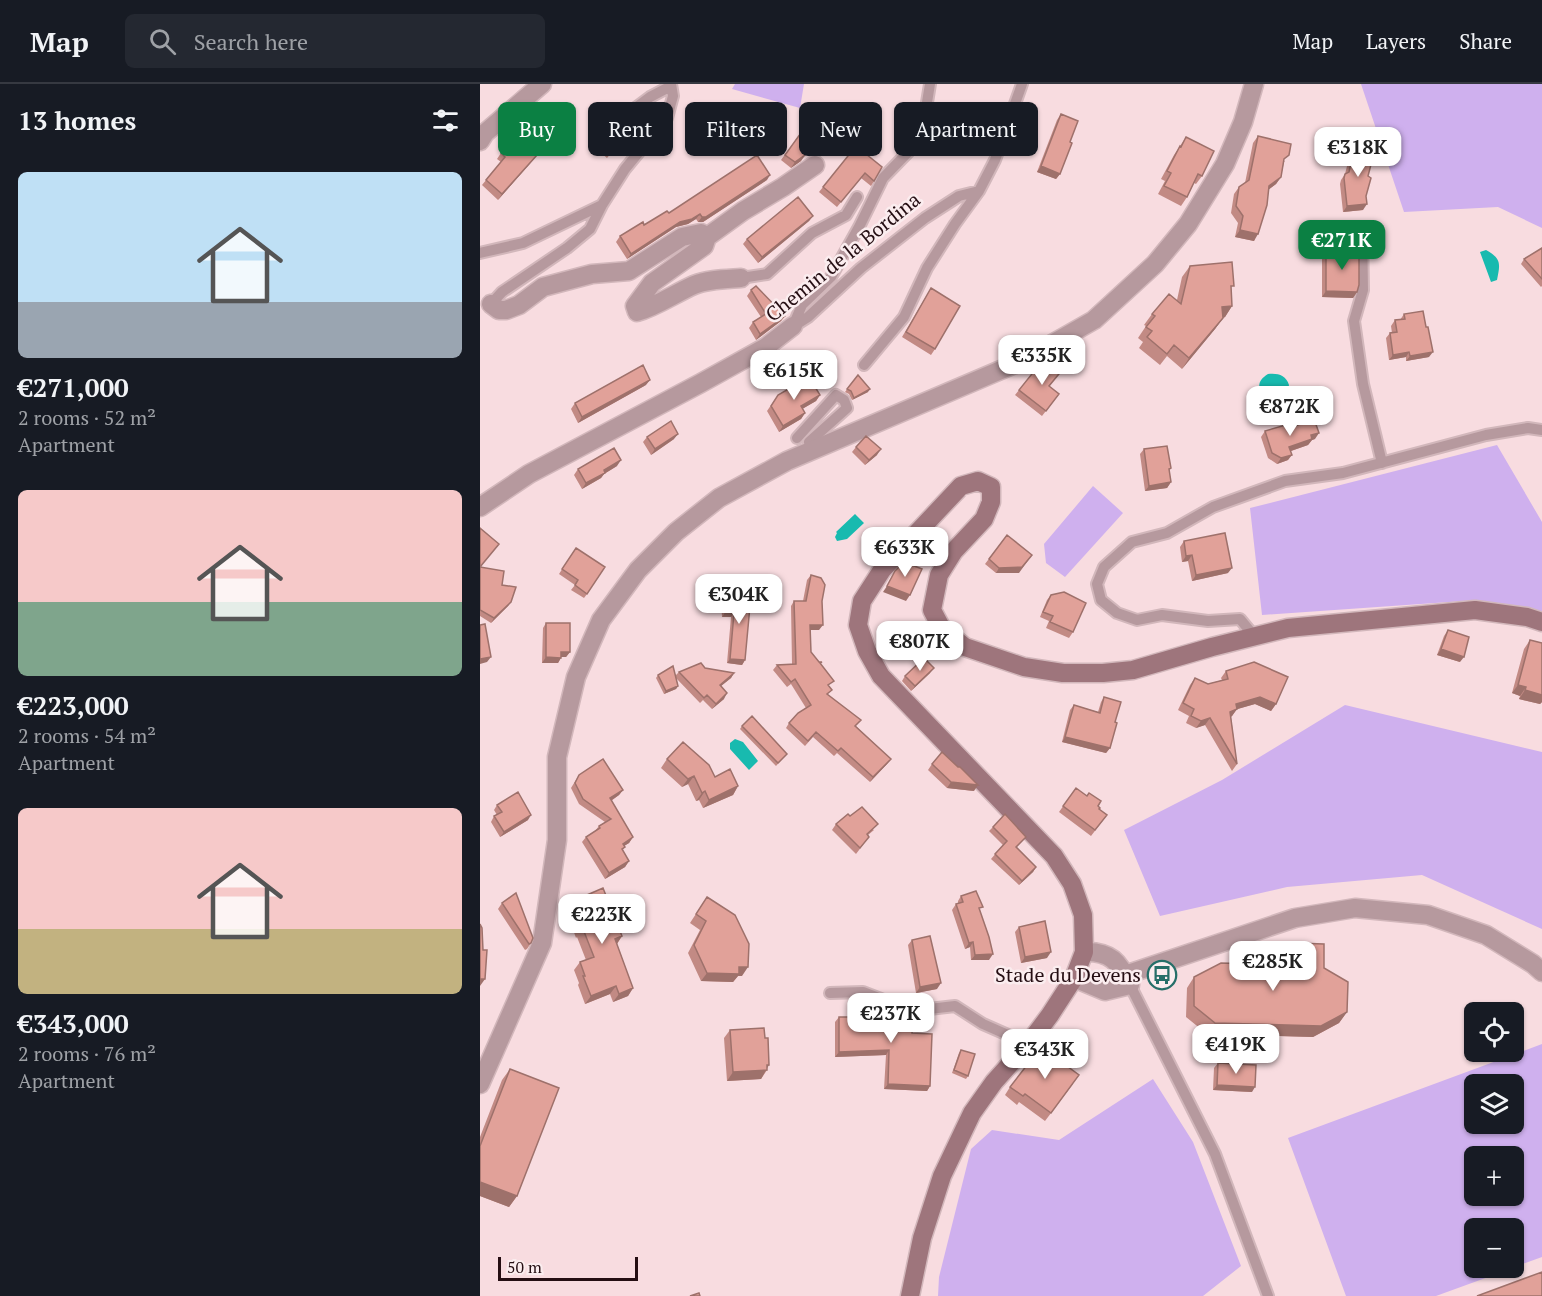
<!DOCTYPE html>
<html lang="en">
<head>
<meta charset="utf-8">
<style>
  :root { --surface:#171b24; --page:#242831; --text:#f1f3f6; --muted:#9ea1a6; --line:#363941; --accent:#0b8043 }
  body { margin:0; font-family:"PT Serif",serif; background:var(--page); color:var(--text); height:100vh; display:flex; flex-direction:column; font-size:22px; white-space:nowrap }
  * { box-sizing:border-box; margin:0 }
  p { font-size:20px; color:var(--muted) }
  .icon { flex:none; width:33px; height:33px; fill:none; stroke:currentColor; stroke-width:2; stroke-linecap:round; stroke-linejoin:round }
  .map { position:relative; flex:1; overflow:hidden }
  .panel { display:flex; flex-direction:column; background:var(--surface); width:480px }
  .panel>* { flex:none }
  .hud { position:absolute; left:18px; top:18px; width:570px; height:54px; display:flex; gap:12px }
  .buttons { position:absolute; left:984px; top:918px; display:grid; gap:12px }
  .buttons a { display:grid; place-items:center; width:60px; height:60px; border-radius:9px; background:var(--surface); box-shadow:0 2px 4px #0004; font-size:30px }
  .scale { position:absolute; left:18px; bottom:15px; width:140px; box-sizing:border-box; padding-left:6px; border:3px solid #250e13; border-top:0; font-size:16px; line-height:21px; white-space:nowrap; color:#250e13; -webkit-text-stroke:4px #fbedef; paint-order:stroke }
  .price { position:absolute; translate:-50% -51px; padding:0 14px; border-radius:12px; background:#fff; color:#222; font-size:20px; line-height:39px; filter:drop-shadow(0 2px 3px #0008) }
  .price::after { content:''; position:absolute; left:50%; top:36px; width:18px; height:14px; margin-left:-9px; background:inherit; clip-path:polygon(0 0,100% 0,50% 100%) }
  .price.selected { background:var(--accent); color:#fff }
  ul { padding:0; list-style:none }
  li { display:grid; align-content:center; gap:12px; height:318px; padding:0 18px }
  li span { display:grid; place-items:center; height:186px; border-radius:9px; color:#555 }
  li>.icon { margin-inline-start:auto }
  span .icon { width:108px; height:108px; fill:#fffc; stroke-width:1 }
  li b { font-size:26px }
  h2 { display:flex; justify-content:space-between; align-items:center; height:72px; padding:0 18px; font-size:26px }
  .pill { padding:0 21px; border-radius:9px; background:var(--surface); box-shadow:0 2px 4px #0004; font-size:21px; line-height:54px }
  .pill.selected { background:var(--accent); color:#fff }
  header { display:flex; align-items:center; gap:36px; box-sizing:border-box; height:84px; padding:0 30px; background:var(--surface); border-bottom:2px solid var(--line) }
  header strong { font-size:28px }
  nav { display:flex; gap:33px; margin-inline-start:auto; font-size:21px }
  .search { width:420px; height:54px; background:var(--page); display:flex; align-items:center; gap:15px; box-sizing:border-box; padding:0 21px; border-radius:9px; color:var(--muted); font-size:22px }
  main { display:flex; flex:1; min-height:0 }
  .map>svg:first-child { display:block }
</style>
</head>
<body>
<header>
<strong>Map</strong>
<div class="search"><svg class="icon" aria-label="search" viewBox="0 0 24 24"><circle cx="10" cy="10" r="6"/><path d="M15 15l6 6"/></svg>Search here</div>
<nav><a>Map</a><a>Layers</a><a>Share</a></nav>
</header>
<main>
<section class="panel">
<h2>13 homes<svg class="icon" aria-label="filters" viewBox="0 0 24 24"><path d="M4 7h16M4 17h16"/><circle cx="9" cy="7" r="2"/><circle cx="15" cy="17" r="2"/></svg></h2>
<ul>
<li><span style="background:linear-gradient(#bfe0f5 70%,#9aa5b1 0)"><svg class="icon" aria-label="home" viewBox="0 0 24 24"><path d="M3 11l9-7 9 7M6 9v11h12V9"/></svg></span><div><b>€271,000</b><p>2 rooms · 52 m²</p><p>Apartment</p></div></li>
<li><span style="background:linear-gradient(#f6c9c9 60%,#7fa58c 0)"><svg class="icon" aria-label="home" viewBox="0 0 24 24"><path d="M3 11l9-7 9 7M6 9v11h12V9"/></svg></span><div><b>€223,000</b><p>2 rooms · 54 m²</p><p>Apartment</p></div></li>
<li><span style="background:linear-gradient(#f6c9c9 65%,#c2b280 0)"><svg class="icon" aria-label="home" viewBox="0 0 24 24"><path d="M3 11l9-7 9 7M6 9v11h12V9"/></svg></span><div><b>€343,000</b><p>2 rooms · 76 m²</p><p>Apartment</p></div></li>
</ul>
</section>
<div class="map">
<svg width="1062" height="1212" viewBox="0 0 1062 1212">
  <rect width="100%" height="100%" fill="#f8dce0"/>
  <path fill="#cfb0ee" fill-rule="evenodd" d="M255,0H324L320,24L252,5Z
    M881,0H1062V144L1018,123L924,128Z
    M1017,361L1062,438V531L998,516L782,531L770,424Z
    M613,402L643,429L585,493L566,479L564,460Z
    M865,621L1062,668V845L942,791L807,803L680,832L644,746L742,696Z
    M1062,960V1173L1034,1183V1144H994V1184H1033L956,1212H866L808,1054ZM994,1000H1034V1040H994ZM1034,1072V1112H994V1072Z
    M673,995L713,1058L761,1182L723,1212H458L459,1193L491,1065L512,1046L579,1056Z"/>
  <path fill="#18baaf" d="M1006,166C1022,175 1020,180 1017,196L1011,198L1000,168Z
    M788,290C798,289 806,291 809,301L807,309L802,310L794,305H791L788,310L785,311L781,310C777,300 780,295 788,290Z
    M375,430L384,439L367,455L357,457L355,453L357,449L356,448Z
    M255,655L263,658L278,677L269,686L250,665V659Z"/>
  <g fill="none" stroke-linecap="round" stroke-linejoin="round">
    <g stroke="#d2b7bb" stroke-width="14">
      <path id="lane" d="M138,37L170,13L191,2
        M882,146L883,206L874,237L883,300L902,379
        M0,169L43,159L122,121
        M261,194L287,190L332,149L366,131L377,113
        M11,220L22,208L87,164L110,145L122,121L145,85L187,34L193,12L191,0
        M313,242L322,221L351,193L379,143L403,94L436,60L442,49L450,0
        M314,242L328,233L381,184L445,134L479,112L499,107
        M384,281L424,233L447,184L475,140L499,107L515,76L542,0
        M317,354L356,311L364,316L367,324L329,358L332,366
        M774,552L760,535L728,537L682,531L657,536L637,529L621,516L617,500L624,483L652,458L687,449L733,423L805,397L863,389L1006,351L1048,344L1062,346
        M650,901L735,1070L788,1212
        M350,909L383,908L432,927L475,922L503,940L546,959H549"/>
    </g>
    <g stroke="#d2b7bb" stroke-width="21">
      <path id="street" d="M0,57L5,49L62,0
        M261,194C246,195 228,195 214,201C194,210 177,222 157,228L155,222L172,199L224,162L227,153L263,127L303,103L335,81
        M11,220L19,226H26L39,221L63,203L112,190L149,187L202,153L221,149L227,153
        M0,423L49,390L221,299L286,263L313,242
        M645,891L815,834L875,824L948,831L1006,851L1053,880L1062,888
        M594,894L625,907L650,901C639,878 631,867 604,868
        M0,1000L62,859L77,756V673L96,593L121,536L158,486L196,448L239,414L307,377L542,277L614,236L675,180L708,140L745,80L763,38L774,0"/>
    </g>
    <g stroke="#d2b7bb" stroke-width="21">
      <path id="secondary" d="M430,1212L442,1154L462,1092L492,1029L514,998L549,959L570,931L594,894L604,868L603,831L592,800L574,772L401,592L387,567L378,541L382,517L402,486L481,402L498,397L511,403V418L504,435L474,467L459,491L452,526L462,545L485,563L544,583L583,589H623L653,586L732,563L808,544L995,526L1047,533L1062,538"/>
    </g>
    <use href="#lane" stroke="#b6999e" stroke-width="10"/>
    <use href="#street" stroke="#b6999e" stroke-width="18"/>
    <use href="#secondary" stroke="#9e757c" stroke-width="18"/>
  </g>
  <path fill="#c28a84" d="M478,23L489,39L487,64L484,69L465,64L474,29Z
    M336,28L321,77L311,84L301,76Z
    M581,30L590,58L580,90L576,95L557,88L577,36Z
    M57,34L42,49L33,40L35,37Z
    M171,41L152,59L145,53L127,74L109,59L112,54L144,43Z
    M778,52L805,78H804L801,93L796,100L788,106L774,157L755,153L758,139L751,129L754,110L759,103L765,99L773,59Z
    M706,53L722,92L716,100L714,99L707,113L701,122L678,110L685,97L681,95L694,71Z
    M376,62L394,97L391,102L381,94L357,123L339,108Z
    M874,64L888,92L883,126L863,128L860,100L861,96L865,90L870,70Z
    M21,69L53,76L18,116L2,101L21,78L17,75Z
    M287,96L223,138H218L216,135L208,140L196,143L147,175L136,158L140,152L189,129Z
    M333,132L329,137L278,179L263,160L267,155Z
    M1062,164V202L1061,203L1041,180L1044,175Z
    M846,166L877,208L873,214L842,213V171Z
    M710,182L751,206L752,222L745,233L743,234L735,245L702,285L687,272L680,281L659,264L663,258L658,254L666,242L664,241L672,230L697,216L702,193Z
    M451,204L455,265L451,271L422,253Z
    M271,206L305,232L301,237L276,256L269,244L273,238L281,233L267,212Z
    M924,230L949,273L926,277V273L909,276L906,254L910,249H912L911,242L915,236H920Z
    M583,285L569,302L579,310L562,332L535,311L539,306L559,290Z
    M378,291L388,308L372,316L369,310L365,308Z
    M166,301L98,339L91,325L95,319Z
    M298,311H340L336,317L322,325L325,329L321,335L299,348L287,327Z
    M785,347L835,355L832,356L828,361L811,367L808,376L797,380L788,374L781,353Z
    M167,353L194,355L171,371L163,358Z
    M376,363L397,371L385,381L372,368Z
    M664,365L691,384L689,387L691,398L687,404L665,407L660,370Z
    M137,382L124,390L121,394L102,405L94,391L98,385Z
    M0,444V483L22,501L31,518L28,522L11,539L0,532Z
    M527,451L539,489H516L505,480Z
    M704,457L748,489L712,497L708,477L702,478L700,463Z
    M96,464L107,510L104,514L91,506L95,501L79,490Z
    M331,491L342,517L339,546H330L331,568L341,580L349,603L348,611L376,642L411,675L407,680L390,698L357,669L354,672L333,653L325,662L306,644L309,639L326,624L311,600L307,603L293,586L297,581L312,580L311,522L314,517H323L327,496Z
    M571,511L593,548L589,554L566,544L569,537L560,533L567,516Z
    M244,513L269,522L265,576L262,581L247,579L251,533H242L241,518Z
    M66,539L90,568L86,573H81L78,579H62L63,544Z
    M968,546L980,578L957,571L964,552Z
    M1050,556L1062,559V618L1060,620L1039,615L1040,612L1032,609L1044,565Z
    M225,584L254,589L251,594L241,602L244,615L232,625L223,616L220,619L196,594L198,602L196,605L184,610L176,594L178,591L195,592L199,588Z
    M746,587L796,620L791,627L775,620L757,625L752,632L751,633L757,680L752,687L725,641L716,644L706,639L709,632L698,626L710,601L715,594L728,600L742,596L741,594Z
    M450,589L431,607L422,597L425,592Z
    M624,613L635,638L630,664L626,669L582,658L590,626L594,621L618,628L621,618Z
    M262,642L307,670L296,682L260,645Z
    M187,675L235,693L258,702L253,711L223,724L219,716L216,717L208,700L202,703L181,684Z
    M452,680L494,707L467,704L448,686Z
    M99,691L143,706L139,711L131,717L153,753L149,759L144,762L145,763L142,767L149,777L145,783L125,795L102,758L106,753L115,747L119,742L125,738L99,720L91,704Z
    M596,704L618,722L619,725L627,731L611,752L579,728Z
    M17,721L48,736L20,753L11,738L14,732L17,731L14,726Z
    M370,732L394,746L388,751L385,758L376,770L352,746L356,740Z
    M513,743L546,753L537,763L556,783L553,788L539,801L511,775L523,761L509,747Z
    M481,812L500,826L509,876H491L490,863L485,865L472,826L476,820H478V817Z
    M227,813L262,892H258L253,898L221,897L208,869L220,846L210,839Z
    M22,819L51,859L47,865L45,866L18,825Z
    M97,820L142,852L137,860L153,904L148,912L133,918L130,910L105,920L98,901L99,899L94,886L100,878L106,876L97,853L96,854L90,837L91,828Z
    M539,843L567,874L541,879L535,848Z
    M432,856L457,905L436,909L428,861Z
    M814,859L844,884L867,928L859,939L833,953L727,950L706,933L707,904L714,893L806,881V870Z
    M412,921L432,949L450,1002L447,1007L404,1005L406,971L355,973V938L359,933H370L372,930H408V926Z
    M250,946L287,986L281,995L247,997L244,954Z
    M481,966L488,992L486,995L472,989L479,969Z
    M738,979L772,1008L733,1006L734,984Z
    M30,985L37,1112L29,1123L0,1112V1053L22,996Z
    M593,1000L565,1037L539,1018L537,1021L525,1011L530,1003Z"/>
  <path fill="#9e716b" d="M175,36L171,41L152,59L156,54Z
    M350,38L321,77L311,84L315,78Z
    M469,59L487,64L484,69L465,64Z
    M57,71L53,76L18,116L22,110Z
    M561,82L580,90L576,95L557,88Z
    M290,91L287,96L223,138H218L222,133Z
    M801,93L796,100L784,109L789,102Z
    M887,120L883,126L863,128L867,122Z
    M220,130L216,135L208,140L196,143L147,175L151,170L200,138Z
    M333,132L329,137L278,179L282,173Z
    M760,146L778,150L774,157L755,153Z
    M846,207L877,208L873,214L842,213Z
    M752,222L745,233L743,234L735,245L702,285L742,223Z
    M305,232L301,237L276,256L280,250Z
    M929,268L926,273L909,276L913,271Z
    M953,268L949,273L926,277L930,272Z
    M170,296L166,301L98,339L102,333Z
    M390,305L388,308L372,316L374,314Z
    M340,311L336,317L317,328L321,322Z
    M325,329L321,335L299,348L303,342Z
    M839,349L835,355L832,356L828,361L805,369L809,363L831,351Z
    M198,350L194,355L171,371L175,365Z
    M401,365L397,371L385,381L389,376Z
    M812,371L808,376L797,380L801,374Z
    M141,376L137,382L124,390L121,394L102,405L106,399L124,386Z
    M691,398L687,404L665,407L669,402Z
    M552,471L539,489H516L519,484Z
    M712,471L708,477L702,478L706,472Z
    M752,484L748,489L712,497L716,491Z
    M407,502L430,511L426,517L403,508Z
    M31,518L28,522L11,539L14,534Z
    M245,529H254L251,533H242Z
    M330,541H343L339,546H326Z
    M961,565L984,573L980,578L957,571Z
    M81,568H90L86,573H78Z
    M11,573L7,578L0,580V575Z
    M66,573L81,574L78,579H62Z
    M250,575L265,576L262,581L247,579Z
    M454,584L450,589L431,607L435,602Z
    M254,589L251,594L236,606L240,601Z
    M1038,601L1046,603L1040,612L1032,609Z
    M198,602L196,605L184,610L186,607Z
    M1045,606L1062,611V618L1060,620L1039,615Z
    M247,609L244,615L232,625L236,620Z
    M780,613L796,620L791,627L775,620L751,627L756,620Z
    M757,625L752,632L745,635L750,628Z
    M730,634L725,641L716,644L721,637Z
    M585,653L630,664L626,669L582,658Z
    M411,675L407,680L390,698L393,693Z
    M214,692L208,700L202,703L208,695Z
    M471,698L498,701L494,707L467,704Z
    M258,702L253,711L223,724L229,716Z
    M143,706L139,711L126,720L130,714Z
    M225,707L219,716L216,717L222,709Z
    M51,731L48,736L20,753L24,748Z
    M153,753L149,759L139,765L143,760Z
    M149,777L145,783L125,795L129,789Z
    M556,783L553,788L539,801L542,797Z
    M142,852L136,861L135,855Z
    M493,858L490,863L485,865L489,859Z
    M571,868L567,874L541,879L545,873Z
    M513,870L509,876H491L495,871Z
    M259,883H268L262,892H258L253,898L221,897L227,889Z
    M0,895H5L0,902Z
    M461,899L457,905L436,909L440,903Z
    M136,902L130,910L105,920L111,912Z
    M153,904L148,912L133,918L139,910Z
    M867,928L859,939L833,953L727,950L735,939Z
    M409,966L406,971L355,973L359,968Z
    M287,981H289L281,995L247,997L253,988Z
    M408,1000L450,1002L447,1007L404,1005Z
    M737,1001L775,1003L772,1008L733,1006Z
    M0,1098L37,1112L29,1123L0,1112Z"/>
  <path fill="#e1a199" stroke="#9e716b" stroke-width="1.5" d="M51,23L59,31L44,46L35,37Z
    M478,23L492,28L489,39L494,40L487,64L469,59Z
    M165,25L175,36L156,54L148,47L131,69L112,54L130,32L144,43L153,33Z
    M336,28L350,38L325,71L315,78L305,71Z
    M581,30L598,37L590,58L592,59L580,90L561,82Z
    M36,52L57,71L22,110L6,96L25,73L21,69Z
    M778,52L811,60L809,71L804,75L801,93L789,102L787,121L778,150L760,146L763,132L756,122L759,103L769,96Z
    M706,53L734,67L722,92L718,90L707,113L684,102L691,89L687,87L700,62L701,63Z
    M376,62L402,83L394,97L385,89L361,118L343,103Z
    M874,64L894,69L888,92L891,94L886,112L887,120L867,122L864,94L865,90L869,88Z
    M277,71L290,91L226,133H222L220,130L212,135L200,138L151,170L140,152L163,138L164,141L187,127L189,129Z
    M318,113L333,132L282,173L267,155Z
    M1062,164V195L1044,175Z
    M846,166H879V201L877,208L846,207Z
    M752,178L754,202H751L752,222L742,223L743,234L709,274L694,261L687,270L667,253L672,247L666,243L675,232L672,230L689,210L701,220L710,182Z
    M276,202L305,232L280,250L273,238L286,230L271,206Z
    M451,204L480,222L455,265L426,248Z
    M943,227L946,243H948L953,268L930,272L929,268L913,271L910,249L917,248L915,236L925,235L924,230Z
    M572,275L583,285L569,302L579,310L566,327L539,306L555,286L559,290Z
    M163,281L170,296L102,333L95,319Z
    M378,291L390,305L374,314L371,307L367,305Z
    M329,293L340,311L321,322L325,329L303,342L291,322L298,311Z
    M834,335L839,349L831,351L832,355L809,363L812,371L801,374L792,369L785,347L809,340L815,342Z
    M191,337L198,350L175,365L167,353Z
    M386,352L401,365L389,376L376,363Z
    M687,362L691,384L689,385L691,398L669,402L664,365Z
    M134,364L141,376L124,386L125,389L106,399L98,385Z
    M0,444L19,460L0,483L24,487L22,501L36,503L31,518L14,534L0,526Z
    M745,449L752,484L716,491L712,471L706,472L704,457Z
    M527,451L552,471L542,483L519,484L509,475Z
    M96,464L125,483L107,510L95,501L98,496L82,485Z
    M424,478L442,485L430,511L407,502L415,487Z
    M331,491L341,494L345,501L342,517L343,541H330L331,568L339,578H342L340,579L354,597L348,601L352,606L347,610L381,636L375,642L411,675L393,693L361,664L358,667L336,648L328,657L309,639L318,629L331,621L315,595L311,598L297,581L316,580L314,517H326Z
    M584,508L606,519L593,548L570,538L573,532L563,528L571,511Z
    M244,513H269V522H270L265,576L250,575L254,529H245Z
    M66,539H90V568H81V574L66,573Z
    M5,540L11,573L0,575V541Z
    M968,546L989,553L984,573L961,565Z
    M1050,556L1062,559V611L1045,606L1046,603L1038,601Z
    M444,574L454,584L435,602L425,592Z
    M774,578L808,593L796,620L780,613L756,620L757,625L750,628L757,680L730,634L721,637L711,632L714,625L703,619L715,594L728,600L748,595L746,587Z
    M221,579L225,584L254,589L240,601L247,609L236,620L227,611L224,614L199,588Z
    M193,582L198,602L186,607L178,591Z
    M624,613L641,618L635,638L637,639L630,664L585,653L594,621L620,629Z
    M272,632L307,670L298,679L262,642Z
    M203,658L229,681L235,693L250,685L258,702L229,716L225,707L222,709L214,692L208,695L187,675Z
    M462,668L478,683H480L498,701L471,698L452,680Z
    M123,675L143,706L130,714L153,753L143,760L145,763L142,765L149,777L129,789L106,753L120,744L119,742L131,735L103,715L95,699L99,691Z
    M596,704L607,712L609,709L621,717L618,722L620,724L619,725L627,731L615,746L583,722Z
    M38,708L51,731L24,748L14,732L22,728L17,721Z
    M382,723L398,740L387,750L389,753L380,764L356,740L368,730L370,732Z
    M525,730L546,753L536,763L556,783L542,797L515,770L527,757L513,743Z
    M123,804L142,852L135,855L153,904L139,910L136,902L111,912L103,892H105L100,878L114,873L103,845H101L95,828L97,820L107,811Z
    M496,807L503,823L499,824L509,853L513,870L495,871L493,858L489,859L476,820L483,818L481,812Z
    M36,809L53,854L51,859L49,860L22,819Z
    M227,813L255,831L269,860L268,883H259V890L227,889L214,861L226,837L216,830Z
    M565,837L571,868L545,873L539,843Z
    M0,840L2,844L3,866H7L5,895H0Z
    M450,852L461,899L440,903L432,856Z
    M814,859L844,860V884L868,898L867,928L841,942L735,939L714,922V893L741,879L813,881Z
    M412,921L423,928L434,929L432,949L452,950L450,1002L408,1000L409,966L359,968V933H372V930H411Z
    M284,944L285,954H288L289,981H287V986L253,988L250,946Z
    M561,963L599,991L571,1029L545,1010L543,1012L530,1003Z
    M481,966L495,970L488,992L474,986Z
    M738,979L776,981L775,1003L737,1001Z
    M30,985L79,1004L37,1112L0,1098V1062Z
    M1062,1188V1212H997Z
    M219,1209L220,1212H210Z"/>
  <defs>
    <g id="bus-ring" transform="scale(1.5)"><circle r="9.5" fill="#fbedef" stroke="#266f69" stroke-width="1.5"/><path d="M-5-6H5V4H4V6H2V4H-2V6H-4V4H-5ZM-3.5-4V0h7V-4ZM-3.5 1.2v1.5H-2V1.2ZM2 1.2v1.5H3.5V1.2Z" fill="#266f69"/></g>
  </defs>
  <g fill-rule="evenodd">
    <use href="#bus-ring" x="682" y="891"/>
  </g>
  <g text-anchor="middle" stroke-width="5" stroke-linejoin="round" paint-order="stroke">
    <g font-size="20" fill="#250e13" stroke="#fbedef">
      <text transform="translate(363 173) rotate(-39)" y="7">Chemin de la Bordina</text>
    </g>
    <g font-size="20" fill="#250e13" stroke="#fbedef" text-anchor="end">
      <text x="661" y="898">Stade du Devens</text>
    </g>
  </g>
</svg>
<div class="buttons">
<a><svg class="icon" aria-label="locate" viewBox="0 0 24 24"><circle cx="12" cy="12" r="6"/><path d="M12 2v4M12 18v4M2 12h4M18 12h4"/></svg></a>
<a><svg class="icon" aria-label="layers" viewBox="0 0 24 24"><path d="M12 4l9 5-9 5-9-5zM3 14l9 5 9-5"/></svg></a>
<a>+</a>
<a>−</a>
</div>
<div class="scale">50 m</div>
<b class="price" style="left:878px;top:94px">€318K</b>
<b class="price selected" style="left:862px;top:187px">€271K</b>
<b class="price" style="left:562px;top:302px">€335K</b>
<b class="price" style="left:314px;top:317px">€615K</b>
<b class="price" style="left:810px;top:353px">€872K</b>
<b class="price" style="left:425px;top:494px">€633K</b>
<b class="price" style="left:259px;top:541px">€304K</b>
<b class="price" style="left:440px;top:588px">€807K</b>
<b class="price" style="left:122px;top:861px">€223K</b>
<b class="price" style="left:793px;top:908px">€285K</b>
<b class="price" style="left:411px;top:960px">€237K</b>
<b class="price" style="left:756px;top:991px">€419K</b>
<b class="price" style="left:565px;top:996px">€343K</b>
<div class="hud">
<a class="pill selected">Buy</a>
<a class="pill">Rent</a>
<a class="pill">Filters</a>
<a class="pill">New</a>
<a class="pill">Apartment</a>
</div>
</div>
</main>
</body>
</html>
